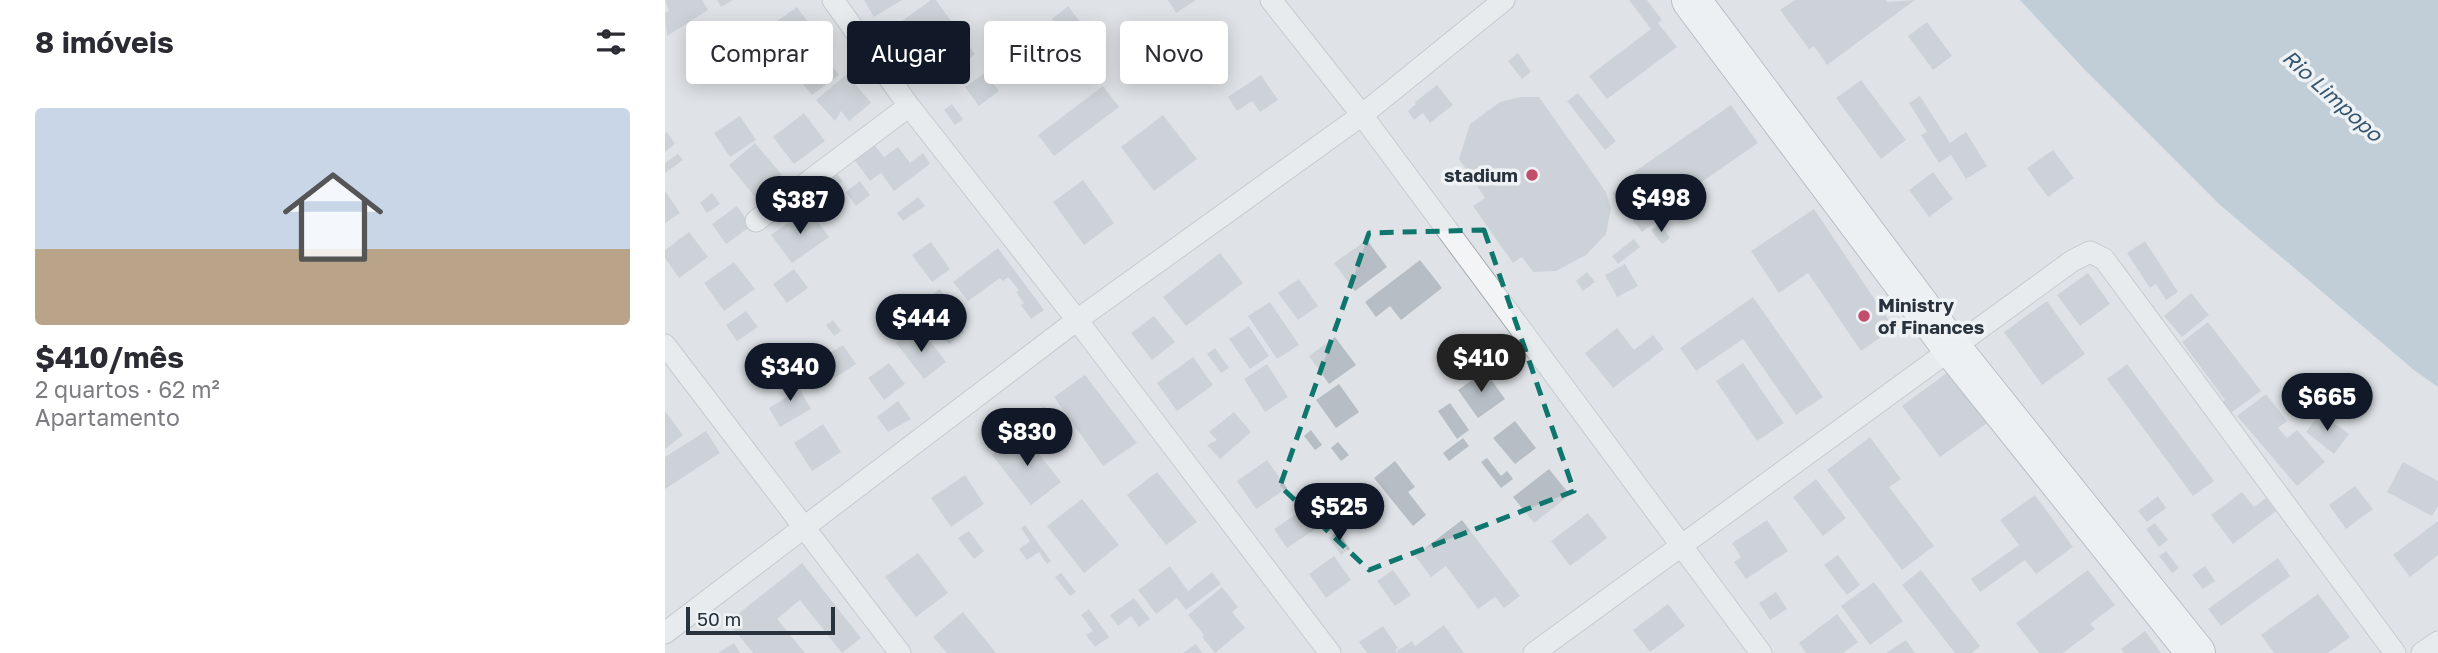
<!DOCTYPE html>
<html lang="pt">
<head>
<meta charset="utf-8">
<style>
  :root { --surface:#fff; --page:#f7f7f7; --text:#2b2b33; --muted:#7c7c81; --accent:#111827 }
  body { margin:0; font-family:"Golos Text",sans-serif; background:var(--page); color:var(--text); height:100vh; display:flex; flex-direction:column; font-size:26px; white-space:nowrap }
  * { box-sizing:border-box; margin:0 }
  p { font-size:23px; color:var(--muted) }
  .icon { flex:none; width:38px; height:38px; fill:none; stroke:currentColor; stroke-width:2; stroke-linecap:round; stroke-linejoin:round }
  .map { position:relative; flex:1; overflow:hidden }
  .panel { display:flex; flex-direction:column; background:var(--surface); width:665px }
  .panel>* { flex:none }
  .banner { position:absolute; left:21px; top:21px; width:665px; height:63px; display:flex; gap:14px }
  .scale { position:absolute; left:21px; bottom:18px; width:149px; box-sizing:border-box; padding-left:7px; border:4px solid #29333d; border-top:0; font-size:19px; line-height:24px; white-space:nowrap; color:#29333d; -webkit-text-stroke:5px #eef2f5; paint-order:stroke }
  .price { position:absolute; translate:-50% -60px; padding:0 16px; border-radius:24px; background:var(--accent); color:#fff; font-size:23px; line-height:46px; filter:drop-shadow(0 2px 4px #0008) }
  .price::after { content:''; position:absolute; left:50%; top:42px; width:21px; height:16px; margin-left:-10px; background:inherit; clip-path:polygon(0 0,100% 0,50% 100%) }
  .price.on { background:#222; color:#fff }
  ul { padding:0; list-style:none }
  li { display:grid; align-content:center; gap:14px; height:371px; padding:0 35px }
  li span { display:grid; place-items:center; height:217px; border-radius:7px; color:#555 }
  li>.icon { margin-inline-start:auto }
  span .icon { width:126px; height:126px; fill:#fffc; stroke-width:1 }
  li b { font-size:30px }
  h2 { display:flex; justify-content:space-between; align-items:center; height:84px; padding:0 35px; font-size:30px }
  .tag { padding:0 24px; border-radius:7px; background:var(--surface); box-shadow:0 4px 18px #0003; font-size:24px; line-height:63px }
  .tag.on { background:var(--accent); color:#fff }
  main { display:flex; flex:1; min-height:0 }
  .map>svg:first-child { display:block }
</style>
</head>
<body>
<main>
<section class="panel">
<h2>8 imóveis<svg class="icon" aria-label="filters" viewBox="0 0 24 24"><path d="M4 7h16M4 17h16"/><circle cx="9" cy="7" r="2"/><circle cx="15" cy="17" r="2"/></svg></h2>
<ul>
<li><span style="background:linear-gradient(#c9d6e8 65%,#b9a48a 0)"><svg class="icon" aria-label="home" viewBox="0 0 24 24"><path d="M3 11l9-7 9 7M6 9v11h12V9"/></svg></span><div><b>$410/mês</b><p>2 quartos · 62 m²</p><p>Apartamento</p></div></li>
</ul>
</section>
<div class="map">
<svg width="1773" height="653" viewBox="0 0 1773 653">
  <rect width="100%" height="100%" fill="#dfe3e7"/>
  <path fill="#9db4c5" d="M1355,0H1773V387L1749,370L1554,204L1420,70Z"/>
  <path fill="#b7bdc4" d="M0,0H37L43,10L2,36L0,13L4,11Z
    M52,0H68L56,7Z
    M199,0H237L209,17Z
    M266,0H271L310,54L302,61L297,54L267,76L230,26Z
    M503,0H531L511,13Z
    M964,0H982L997,20L993,23L1012,47L942,99L924,76L986,29Z
    M1130,0H1221L1222,2L1250,0L1162,65L1149,46L1144,49L1115,10Z
    M403,6L433,45L417,57L387,19Z
    M132,7L158,43L124,67L98,31Z
    M1262,22L1287,56L1268,70L1243,36Z
    M82,35L99,59L73,78L56,54Z
    M853,53L866,72L857,79L843,61Z
    M160,57L174,75L147,95L133,78Z
    M320,73L334,91L314,106L300,87Z
    M182,74L206,103L184,121L176,111L170,121L151,100Z
    M596,75L613,100L595,112L587,101L572,111L563,97Z
    M1196,80L1241,140L1216,159L1171,98Z
    M772,85L788,105L765,123L758,113L749,120L743,111L751,104L750,102Z
    M438,86L454,107L389,156L373,135Z
    M913,93L951,141L940,150L902,101Z
    M1255,96L1285,143L1301,132L1322,166L1301,179L1286,155L1274,163L1256,135L1262,132L1244,103Z
    M855,97H874L941,192L946,208L941,234L921,255L891,271L868,272L857,257L848,263L808,206L820,198L794,159L805,124L835,102Z
    M287,104L298,119L290,125L279,110Z
    M1066,105L1093,143L996,210L969,172Z
    M139,113L160,141L129,164L108,137Z
    M498,115L532,159L489,191L456,147Z
    M75,116L91,140L65,157L49,133Z
    M2,132L10,144L0,152V134Z
    M90,143L117,175L90,197L64,165Z
    M208,143L219,157L233,147L245,163L258,153L265,164L229,191L216,173L205,181L188,158Z
    M1388,150L1409,178L1383,197L1362,168Z
    M13,154L18,160L0,173V163Z
    M169,171L178,181L165,192L156,182Z
    M1268,172L1288,199L1264,217L1244,190Z
    M418,180L449,223L419,245L388,202Z
    M965,180L994,219L977,232L947,193Z
    M195,181L205,195L191,206L181,192Z
    M0,191L15,213L0,223Z
    M47,193L55,204L42,213L35,203Z
    M253,197L260,206L238,221L232,213Z
    M72,206L86,226L61,244L47,224Z
    M143,208L164,237L127,263L106,235Z
    M1149,209L1229,328L1196,351L1143,273L1114,293L1086,251Z
    M995,224L1005,238L997,244L986,230Z
    M24,232L43,257L14,278L0,258V250Z
    M969,239L975,247L953,264L947,256Z
    M702,240L722,267L690,291L669,263Z
    M1480,241L1513,292L1501,300L1491,284L1485,288L1462,253Z
    M266,242L285,269L267,282L247,255Z
    M333,248L379,310L366,319L356,305L359,303L351,292L354,290L343,277L338,281L335,278L303,301L288,282Z
    M555,253L578,283L521,326L498,297Z
    M755,260L777,288L736,320L725,306L711,317L700,302Z
    M69,262L90,289L59,311L39,283Z
    M960,264L973,286L952,297L940,275Z
    M129,269L143,288L122,303L108,284Z
    M922,272L930,282L918,291L911,281Z
    M1423,273L1445,304L1415,326L1392,295Z
    M634,279L653,306L633,320L613,293Z
    M275,289L291,312L276,323L260,300Z
    M1526,293L1544,315L1517,337L1499,316Z
    M1088,297L1158,397L1131,415L1078,339L1031,371L1015,348Z
    M1382,301L1420,354L1377,385L1339,332Z
    M605,302L634,345L612,359L583,316Z
    M81,311L93,327L72,341L61,325Z
    M489,316L510,342L487,360L466,333Z
    M267,318L273,326L264,333L258,324Z
    M287,319L299,332L284,344L273,331Z
    M168,320L176,331L169,336L161,325Z
    M1543,322L1596,391L1566,413L1558,402L1560,400L1517,342Z
    M584,326L604,356L585,369L564,339Z
    M952,328L969,350L988,335L999,349L948,388L920,353Z
    M247,331L256,343L263,338L281,362L259,379L231,343Z
    M670,337L691,365L664,384L644,356Z
    M149,343L158,357L178,345L191,364L159,385L150,371L136,380L123,359Z
    M550,348L564,368L556,373L542,354Z
    M528,357L548,385L512,411L492,383Z
    M224,363L240,384L219,400L203,378Z
    M1078,363L1119,423L1092,441L1051,381Z
    M602,364L623,397L600,412L579,379Z
    M1462,364L1549,481L1528,496L1442,379Z
    M1287,369L1325,421L1275,457L1237,406Z
    M820,371L840,399L813,418L793,390Z
    M126,374L146,409L115,427L104,408L122,397L113,382Z
    M420,375L472,443L438,466L389,397Z
    M674,384L694,412L671,428L651,400Z
    M1601,394L1622,421L1613,428L1622,438L1632,430L1660,462L1632,486L1572,416Z
    M233,401L246,419L223,432L212,417Z
    M785,403L804,430L792,439L773,411Z
    M379,406L396,427L373,445L354,424Z
    M0,411L18,435L0,449Z
    M569,412L586,432L555,459L542,445L552,440L544,432Z
    M1655,413L1684,434L1669,454L1641,432Z
    M850,421L871,448L850,464L828,438Z
    M158,424L176,452L147,471L129,443Z
    M646,430L657,445L650,450L639,436Z
    M41,431L55,453L0,489V457Z
    M357,432L396,482L366,505L327,455Z
    M1205,437L1236,479L1224,487L1269,546L1237,570L1162,470Z
    M798,438L804,446L784,461L778,453Z
    M673,442L684,455L676,461L666,448Z
    M822,458L836,476L842,471L848,479L836,488L816,462Z
    M602,460L622,488L591,509L572,481Z
    M730,461L750,487L743,492L761,515L748,526L709,478Z
    M1738,462L1773,481V506L1767,516L1722,492Z
    M884,469L905,495L869,523L848,497Z
    M492,472L532,522L501,545L462,495Z
    M300,475L319,504L286,527L266,498Z
    M1151,479L1181,518L1158,536L1128,497Z
    M1690,486L1708,509L1681,529L1664,505Z
    M1577,492L1589,507L1601,498L1611,511L1568,544L1546,515Z
    M1370,495L1408,547L1371,574L1360,560L1315,592L1306,579L1354,545L1335,520Z
    M1493,496L1501,508L1482,522L1473,511Z
    M417,499L454,545L419,573L382,526Z
    M648,503L661,522L622,548L609,529Z
    M923,513L942,538L905,566L886,541Z
    M797,520L855,596L839,608L830,597L813,609L781,566L766,577L750,556Z
    M1102,520L1123,551L1081,579L1069,562L1076,557L1067,543Z
    M1773,521V555L1745,577L1728,555Z
    M1490,523L1503,540L1494,547L1481,529Z
    M360,525L386,561L382,564L374,552L362,560L354,549L365,541L356,528Z
    M304,531L319,551L309,559L293,538Z
    M673,531L685,549L676,555L664,538Z
    M1501,551L1514,568L1507,573L1494,556Z
    M253,553L283,593L251,617L220,577Z
    M1173,555L1195,585L1182,595L1159,565Z
    M669,556L686,580L661,598L644,574Z
    M1613,558L1625,576L1556,626L1543,609Z
    M137,563L196,638L177,653L135,600L112,619L140,653H88L63,622Z
    M505,566L523,591L547,572L556,584L521,610L512,598L491,614L473,590Z
    M1540,566L1550,581L1538,589L1527,575Z
    M728,570L746,595L730,606L712,581Z
    M1256,570L1315,646L1307,653H1290L1237,585Z
    M1423,570L1450,605L1425,624L1430,629L1398,653H1374L1351,623Z
    M396,573L411,592L405,596L390,577Z
    M1209,582L1238,621L1205,645L1176,606Z
    M557,587L573,607L567,612L580,628L550,653L537,637L539,635L523,615Z
    M1111,592L1122,609L1105,620L1094,603Z
    M1653,594L1685,637L1663,653H1609L1596,635Z
    M469,598L485,619L474,627L466,616L453,626L445,615Z
    M1003,604L1020,626L985,652L968,630Z
    M424,609L444,637L430,647L421,635L428,631L416,615Z
    M298,612L331,653H282L268,637Z
    M1172,614L1193,642L1178,653H1141L1134,643Z
    M779,625L799,653H733L732,651L747,641L750,646Z
    M718,626L733,648L730,650L732,653H702L694,642Z
    M1480,631L1496,653H1459L1456,649Z
    M1241,640L1250,653H1221Z
    M69,643L75,653H53Z
    M531,644L537,653H518Z"/>
  <g fill="none" stroke-linecap="round" stroke-linejoin="round">
    <g stroke="#a5abb1" stroke-width="23">
      <path id="street" d="M168,0L244,106L412,320L665,653
        M606,0L697,115L1096,653
        M91,221L244,106
        M0,345L235,653
        M0,633L412,320L697,115L839,0
        M869,653L1407,261L1425,252L1439,259L1730,653
        M1757,653L1773,642"/>
    </g>
    <g stroke="#88929d" stroke-width="40">
      <path id="highway" d="M1026,0L1286,347L1531,653"/>
    </g>
    <use href="#street" stroke="#f2f4f6" stroke-width="21"/>
    <use href="#highway" stroke="#fff" stroke-width="38"/>
  </g>
  <path d="M0 0H1773V653H0ZM819,230L909,491L704,570L615,486L704,233Z" fill="#dfe3e7" fill-opacity=".55" fill-rule="evenodd"/>
  <path fill="none" stroke="#0f766e" stroke-width="5" stroke-dasharray="14 9" stroke-linejoin="round" d="M819,230L909,491L704,570L615,486L704,233Z"/>
  <g fill="#c34e6b" stroke="#eef2f5" stroke-width="2.5">
    <circle cx="867" cy="175" r="7"/>
    <circle cx="1199" cy="316" r="7"/>
  </g>
  <g text-anchor="middle" stroke-width="7" stroke-linejoin="round" paint-order="stroke">
    <g font-size="19" font-weight="bold" fill="#29333d" stroke="#eef2f5" text-anchor="end">
      <text x="853" y="182">stadium</text>
      <text x="1213" y="312" text-anchor="start">Ministry<tspan x="1213" dy="22">of Finances</tspan></text>
    </g>
    <g font-size="21" font-style="italic" fill="#37556e" stroke="#eef2f5">
      <text transform="translate(1667 96) rotate(42)" y="7">Rio Limpopo</text>
    </g>
  </g>
</svg>
<div class="scale">50 m</div>
<b class="price" style="left:996px;top:234px">$498</b>
<b class="price" style="left:135px;top:236px">$387</b>
<b class="price" style="left:256px;top:354px">$444</b>
<b class="price on" style="left:816px;top:394px">$410</b>
<b class="price" style="left:125px;top:403px">$340</b>
<b class="price" style="left:1662px;top:433px">$665</b>
<b class="price" style="left:362px;top:468px">$830</b>
<b class="price" style="left:674px;top:543px">$525</b>
<div class="banner">
<a class="tag">Comprar</a>
<a class="tag on">Alugar</a>
<a class="tag">Filtros</a>
<a class="tag">Novo</a>
</div>
</div>
</main>
</body>
</html>
